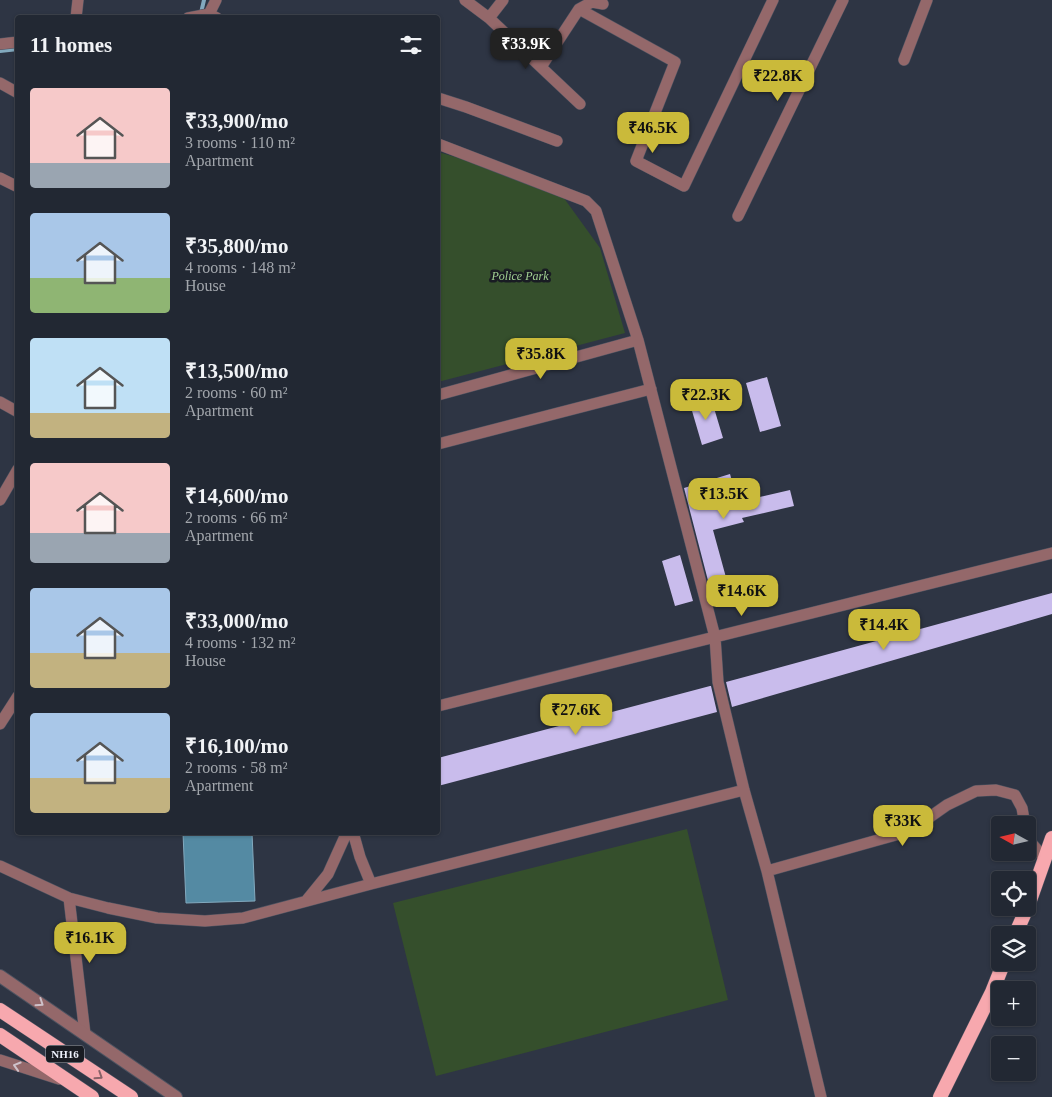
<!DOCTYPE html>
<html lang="en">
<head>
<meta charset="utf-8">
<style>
  :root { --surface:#222833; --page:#2a303b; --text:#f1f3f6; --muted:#a2a6ac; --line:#3f444e; --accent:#caba3a }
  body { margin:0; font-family:"Times New Roman",serif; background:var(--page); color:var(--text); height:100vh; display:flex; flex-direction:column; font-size:19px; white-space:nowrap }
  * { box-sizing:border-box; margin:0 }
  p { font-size:16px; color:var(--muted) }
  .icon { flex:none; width:28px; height:28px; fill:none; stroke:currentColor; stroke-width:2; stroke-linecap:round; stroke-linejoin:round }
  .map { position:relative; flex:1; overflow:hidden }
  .drawer { position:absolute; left:15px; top:15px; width:425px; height:820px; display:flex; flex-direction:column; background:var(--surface); border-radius:5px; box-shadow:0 1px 4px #0004,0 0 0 1px var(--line) }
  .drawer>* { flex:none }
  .needle { width:32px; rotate:278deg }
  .tools { position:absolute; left:991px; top:816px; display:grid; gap:10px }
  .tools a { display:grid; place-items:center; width:45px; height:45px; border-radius:5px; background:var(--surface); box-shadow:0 1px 4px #0004,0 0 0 1px var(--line); font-size:25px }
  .price { position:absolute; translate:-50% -42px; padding:0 11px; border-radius:10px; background:var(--accent); color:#111; font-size:16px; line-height:32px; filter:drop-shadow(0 1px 2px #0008) }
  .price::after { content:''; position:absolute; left:50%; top:30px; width:15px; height:11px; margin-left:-8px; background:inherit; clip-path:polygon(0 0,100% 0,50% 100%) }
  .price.on { background:#222; color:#fff }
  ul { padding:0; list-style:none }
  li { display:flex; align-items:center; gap:15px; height:125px; padding:0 15px }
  li span { display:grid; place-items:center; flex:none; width:140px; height:100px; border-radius:5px; color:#555 }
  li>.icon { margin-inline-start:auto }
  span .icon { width:60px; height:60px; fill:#fffc; stroke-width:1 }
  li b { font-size:21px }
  h2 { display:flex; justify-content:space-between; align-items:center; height:60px; padding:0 15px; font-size:21px }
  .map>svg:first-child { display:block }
</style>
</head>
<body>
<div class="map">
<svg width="1052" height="1097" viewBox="0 0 1052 1097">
  <rect width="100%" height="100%" fill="#2e3544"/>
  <path fill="#354f2c" d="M438,152L469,161L561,194L600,248L625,333L438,382Z
    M687,829L728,1000L436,1076L393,903Z"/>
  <path fill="#548aa3" stroke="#82a9be" d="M183,833H252L255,901L186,903Z"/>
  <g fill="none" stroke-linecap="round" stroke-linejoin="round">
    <path stroke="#82a9be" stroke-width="4" d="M201,13L204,0
      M0,51L18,49"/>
  </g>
  <path fill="#c9bcec" d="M767,377L781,426L760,432L746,383Z
    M711,398L723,438L702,445L690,404Z
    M730,474L738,502L790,490L794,506L742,518L744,522L713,530L730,592L712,596L684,488Z
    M680,555L693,601L675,606L662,561Z
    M1052,593V614L732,707L726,682Z
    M710,686H711L717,712L438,786V758Z"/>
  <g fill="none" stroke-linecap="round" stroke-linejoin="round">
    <g stroke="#4d5361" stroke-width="12">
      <path id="minor" d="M465,0L489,18L503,0
        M579,9L675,62L636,161L684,186L773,0
        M209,14L216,0
        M76,18L78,0
        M188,18L209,14L217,18
        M489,18L580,104
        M0,44L18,42
        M904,60L927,0
        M541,67L579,9L592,2L603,4
        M0,83L18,93
        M438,98L466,107L557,141
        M438,144L586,201L596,211L638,340L715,637L718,682L744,790L767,871L821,1097
        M0,178L18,187
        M738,216L843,0
        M438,395L638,340
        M0,402L18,412
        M438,444L651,389
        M0,500L18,469
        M438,706L1052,553
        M0,724L18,696
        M353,832L360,857L371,884
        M1028,839L1045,859
        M0,866L69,898L108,908L157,918L205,921L243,918L371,884L744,790
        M767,871L910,831L947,805L976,791L996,790L1015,795L1022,808L1025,825
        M69,898L85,1034
        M306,901L328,874L347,832
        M0,1060L59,1079"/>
    </g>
    <g stroke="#4d5361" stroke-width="14">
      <path id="tertiary" d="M0,976L176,1097"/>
    </g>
    <g stroke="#4d5361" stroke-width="15">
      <path id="trunk" d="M1028,906L1052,838
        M1015,935L1027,908
        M0,1010L131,1097
        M0,1035L92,1097
        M940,1097L992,992L1004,962"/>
    </g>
    <use href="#minor" stroke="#94686a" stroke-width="11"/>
    <use href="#tertiary" stroke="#94686a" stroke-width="12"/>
    <use href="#trunk" stroke="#f7a8ae" stroke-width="14"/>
  </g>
  <defs><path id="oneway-chevron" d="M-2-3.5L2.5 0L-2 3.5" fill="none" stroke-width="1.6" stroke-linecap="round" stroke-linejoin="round" transform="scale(1.25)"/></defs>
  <g stroke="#cec1c9">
    <use href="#oneway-chevron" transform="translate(40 1003) rotate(34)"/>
    <use href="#oneway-chevron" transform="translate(17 1066) rotate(-163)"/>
  </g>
  <use stroke="#886268" href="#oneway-chevron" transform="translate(99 1076) rotate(33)"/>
  <g text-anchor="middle" stroke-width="5" stroke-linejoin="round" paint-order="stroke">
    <rect fill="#191c23" stroke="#adb1bb" stroke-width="1" x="46" y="1045.5" width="38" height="17" rx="4"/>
    <g font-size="11" font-weight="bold" fill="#edf1fc">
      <text x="65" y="1058">NH16</text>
    </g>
    <g font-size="12" font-style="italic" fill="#a1d092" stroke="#191c23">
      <text x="520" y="280">Police Park</text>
    </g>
  </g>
</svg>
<div class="tools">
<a><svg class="needle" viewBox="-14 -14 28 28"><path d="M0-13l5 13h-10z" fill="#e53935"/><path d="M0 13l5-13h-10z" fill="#a2a6ac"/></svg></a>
<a><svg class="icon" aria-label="locate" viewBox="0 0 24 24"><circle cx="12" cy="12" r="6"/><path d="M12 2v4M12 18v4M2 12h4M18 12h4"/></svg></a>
<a><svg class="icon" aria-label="layers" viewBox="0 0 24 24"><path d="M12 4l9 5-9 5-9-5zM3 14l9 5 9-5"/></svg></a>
<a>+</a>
<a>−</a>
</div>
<b class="price on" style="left:526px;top:70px">₹33.9K</b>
<b class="price" style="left:778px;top:102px">₹22.8K</b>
<b class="price" style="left:653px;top:154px">₹46.5K</b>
<b class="price" style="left:541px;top:380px">₹35.8K</b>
<b class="price" style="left:706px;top:421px">₹22.3K</b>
<b class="price" style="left:724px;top:520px">₹13.5K</b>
<b class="price" style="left:742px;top:617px">₹14.6K</b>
<b class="price" style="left:884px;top:651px">₹14.4K</b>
<b class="price" style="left:576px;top:736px">₹27.6K</b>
<b class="price" style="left:903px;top:847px">₹33K</b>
<b class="price" style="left:90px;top:964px">₹16.1K</b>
<section class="drawer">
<h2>11 homes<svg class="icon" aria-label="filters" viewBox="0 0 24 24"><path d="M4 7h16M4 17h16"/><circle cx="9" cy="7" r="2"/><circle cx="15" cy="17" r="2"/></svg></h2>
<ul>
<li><span style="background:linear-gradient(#f6c9c9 75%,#9aa5b1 0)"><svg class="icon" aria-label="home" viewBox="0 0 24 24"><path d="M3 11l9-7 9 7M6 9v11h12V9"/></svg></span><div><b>₹33,900/mo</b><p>3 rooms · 110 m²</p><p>Apartment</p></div></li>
<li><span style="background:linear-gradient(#a9c7e8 65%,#8fb573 0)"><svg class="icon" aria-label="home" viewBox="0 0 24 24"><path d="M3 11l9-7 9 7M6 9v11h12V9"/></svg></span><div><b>₹35,800/mo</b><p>4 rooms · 148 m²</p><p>House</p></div></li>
<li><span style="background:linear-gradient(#bfe0f5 75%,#c2b280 0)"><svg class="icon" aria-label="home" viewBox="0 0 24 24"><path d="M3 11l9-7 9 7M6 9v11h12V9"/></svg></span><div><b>₹13,500/mo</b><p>2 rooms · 60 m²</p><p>Apartment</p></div></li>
<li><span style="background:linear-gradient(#f6c9c9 70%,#9aa5b1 0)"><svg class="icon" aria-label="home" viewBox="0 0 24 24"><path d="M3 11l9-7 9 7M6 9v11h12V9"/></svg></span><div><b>₹14,600/mo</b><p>2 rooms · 66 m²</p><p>Apartment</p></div></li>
<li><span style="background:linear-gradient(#a9c7e8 65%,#c2b280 0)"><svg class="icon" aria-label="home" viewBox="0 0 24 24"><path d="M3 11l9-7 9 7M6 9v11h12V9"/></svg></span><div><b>₹33,000/mo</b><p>4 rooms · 132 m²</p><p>House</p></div></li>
<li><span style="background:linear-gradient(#a9c7e8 65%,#c2b280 0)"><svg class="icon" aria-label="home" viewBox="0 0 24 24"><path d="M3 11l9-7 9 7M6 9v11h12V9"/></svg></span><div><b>₹16,100/mo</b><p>2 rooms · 58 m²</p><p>Apartment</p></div></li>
</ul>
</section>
</div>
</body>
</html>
